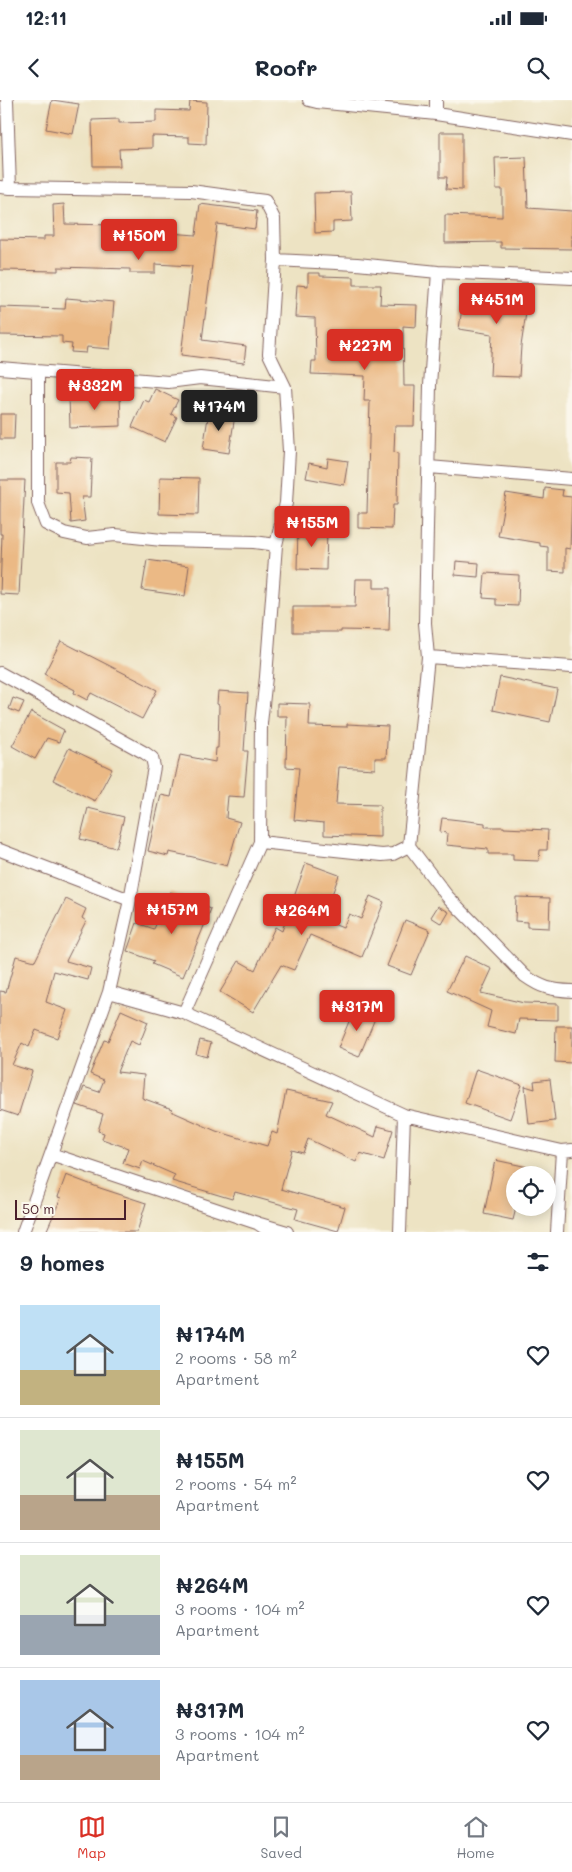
<!DOCTYPE html>
<html lang="en">
<head>
<meta charset="utf-8">
<style>
  :root { --surface:#fff; --page:#f2f2f3; --text:#1f2937; --muted:#747a83; --line:#e0e1e3; --accent:#d93025 }
  body { margin:0; font-family:Mali,sans-serif; background:var(--page); color:var(--text); height:100vh; display:flex; flex-direction:column; font-size:19px; white-space:nowrap }
  * { box-sizing:border-box; margin:0 }
  p { font-size:16px; color:var(--muted) }
  .icon { flex:none; width:28px; height:28px; fill:none; stroke:currentColor; stroke-width:2; stroke-linecap:round; stroke-linejoin:round }
  .map { position:relative; height:1132px; overflow:hidden }
  .side { display:flex; flex-direction:column; background:var(--surface); flex:1 }
  .side>* { flex:none }
  .fabs { position:absolute; left:506px; top:1066px; display:grid; gap:10px }
  .fabs a { display:grid; place-items:center; width:50px; height:50px; border-radius:50%; background:var(--surface); box-shadow:0 2px 12px #0003; font-size:25px }
  .scale { position:absolute; left:15px; bottom:12px; width:111px; box-sizing:border-box; padding-left:5px; border:2px solid #4a1f2b; border-top:0; font-size:14px; line-height:18px; white-space:nowrap; color:#4a1f2b; -webkit-text-stroke:4px #fbf7ec; paint-order:stroke }
  .price { position:absolute; translate:-50% -42px; padding:0 11px; border-radius:5px; background:var(--accent); color:#fff; font-size:16px; line-height:32px; filter:drop-shadow(0 1px 2px #0008) }
  .price::after { content:''; position:absolute; left:50%; top:30px; width:15px; height:11px; margin-left:-8px; background:inherit; clip-path:polygon(0 0,100% 0,50% 100%) }
  .price.active { background:#222; color:#fff }
  ul { padding:0; list-style:none }
  li { display:flex; align-items:center; gap:15px; height:125px; padding:0 20px }
  li+li { border-top:1px solid var(--line) }
  li span { display:grid; place-items:center; flex:none; width:140px; height:100px; border-radius:0px; color:#555 }
  li>.icon { margin-inline-start:auto }
  span .icon { width:60px; height:60px; fill:#fffc; stroke-width:1 }
  li b { font-size:21px }
  h2 { display:flex; justify-content:space-between; align-items:center; height:60px; padding:0 20px; font-size:21px }
  .status { display:flex; justify-content:space-between; align-items:center; height:35px; padding:0 25px; background:var(--surface); direction:ltr }
  .status svg { height:14px; fill:currentColor }
  header { display:flex; justify-content:space-between; align-items:center; height:65px; padding:0 20px; background:var(--surface); font-size:22px; font-weight:700 }
  .tabs { display:flex; justify-content:space-around; align-items:center; height:70px; border-top:1px solid var(--line); background:var(--surface); font-size:14px; color:var(--muted) }
  .tabs a { display:grid; justify-items:center; gap:2px }
  .tabs .active { color:var(--accent) }
  .map>svg:first-child { display:block }
</style>
</head>
<body>
<div class="status"><b>12:11</b><svg viewBox="0 0 49 12"><path d="M0 12V9h3v3zM5 12V6h3v6zM10 12V3h3v9zM15 12V0h3v12zM26 1h20v11H26zM47 4h2v5h-2z"/></svg></div>
<header><svg class="icon" aria-label="back" viewBox="0 0 24 24"><path d="M15 5l-7 7 7 7"/></svg>Roofr<svg class="icon" aria-label="search" viewBox="0 0 24 24"><circle cx="10" cy="10" r="6"/><path d="M15 15l6 6"/></svg></header>
<div class="map">
<svg width="572" height="1132" viewBox="0 0 572 1132">
  <rect width="100%" height="100%" fill="#fbf7ec"/>
  <filter id="ink" filterUnits="userSpaceOnUse"><feTurbulence type="fractalNoise" baseFrequency=".02" numOctaves="2"/><feDisplacementMap in="SourceGraphic" scale="10" xChannelSelector="R" yChannelSelector="G"/><feConvolveMatrix kernelMatrix="1 2 1 2 8 2 1 2 1" color-interpolation-filters="sRGB"/></filter>
  <filter id="wash" filterUnits="userSpaceOnUse"><feTurbulence type="fractalNoise" baseFrequency=".0096" numOctaves="4" result="noise"/><feDisplacementMap in="SourceGraphic" scale="20" xChannelSelector="R" yChannelSelector="G"/><feGaussianBlur stdDeviation="1.12" result="paint"/><feColorMatrix in="noise" values="0 0 0 0 0 0 0 0 0 0 0 0 0 0 0 0 0 1.4 0 .05"/><feComposite in="paint" operator="in"/></filter>
  <g filter="url(#wash)">
    <rect width="100%" height="100%" fill="#ede3c3"/>
    <g id="blocks">
      <path fill="#ebb985" d="M52,0L79,4L73,34L46,29Z
        M190,1L207,2L206,44L189,43V37L152,36V48L119,49L120,66H93L92,20L119,19V23L156,22V10L189,11Z
        M440,32H462V90L446,89L447,77H440Z
        M526,57L528,108L572,111V149L501,148V142L445,143V115L502,117V89H496L495,58Z
        M351,92L352,121L333,122V132L315,133L314,93Z
        M64,104L65,124L114,125L113,128H156V132L196,135L200,104L257,111L255,129L217,124L202,240L246,246L244,263L181,255L192,166L155,164V173H130V169L58,167V171L0,170V139L44,140V136H54L53,105Z
        M308,173H320V176L354,177V185H381L380,204L417,205L416,227L403,226L404,286H415L414,326H395L394,352L398,353L397,405H393L392,429L358,428V413H367L370,301H364L365,276L311,274L312,261H316L315,218L295,217L297,185L308,186Z
        M465,186L529,193L521,246L519,277L490,276L492,234L459,229Z
        M66,198L114,202L110,249L87,247L86,253L71,252L72,244L62,243V236L0,235V207L65,209Z
        M155,289L178,300L171,314L177,317L165,342L132,327L144,300L149,302Z
        M120,294L121,326L70,328L69,296Z
        M209,311L235,315L229,353L203,349Z
        M0,314H15L14,339H0Z
        M71,357L92,358L90,397H82L85,421L71,423L69,393L56,392V362H70Z
        M328,358L348,361L344,385L306,378L309,363L327,367Z
        M160,377L199,378L198,415L159,414Z
        M0,380H25L19,495L0,494L2,434H0Z
        M545,388L563,390L562,396L572,397L570,449L565,448V472L548,471V447L540,446V443L498,436L506,393L544,399Z
        M298,427L327,428L326,470L297,469Z
        M147,460L189,466L185,496L142,490Z
        M456,461L479,463L478,477L455,475Z
        M485,473L519,475L518,506L496,505V499L483,498Z
        M356,479H374V488H390L389,531L341,530V532H293V507H355Z
        M61,541L157,590L142,619L91,593L87,600L74,593L75,590L44,574Z
        M500,577L557,589L550,622L493,610Z
        M218,591L248,593L244,651H248L244,697L228,696L226,718L240,722L227,766L193,757L169,752L168,756L148,751L161,695L171,697L180,655L215,662L216,648H218L219,605L217,604Z
        M13,598L24,602L19,613L9,609Z
        M277,603L310,604L309,626L347,627V624L388,626L386,658H375V669L339,667L336,704L380,705V737L324,735V723L294,720L299,668L286,667L287,616H277Z
        M31,612L64,630L59,642L47,638L35,659L12,646Z
        M69,648L112,669L95,701L53,680Z
        M88,708L124,717L116,748L80,739Z
        M442,718L485,723V727H504V728L548,730L547,750H540L539,761L513,760V754H488V749L446,745L447,733L440,732Z
        M306,763L339,775L323,820L343,828L349,814L361,819L370,796L384,802L362,857L310,835L294,870L281,865L253,912L220,892L239,861L255,870L275,827L282,831Z
        M170,792L211,809L183,877L152,864L154,861L127,851L137,823L154,829Z
        M516,797L550,798L549,828L527,827V822L515,821Z
        M66,799L86,809L82,818L86,821L66,861L91,868L88,880L54,871L46,902L67,910L57,938L36,930L29,947L22,943L12,965L32,971L18,1016L0,1010V891L6,892L16,856L35,861Z
        M438,806L449,812L442,824L431,817Z
        M405,820L430,830L411,875L387,866Z
        M465,856L492,869L481,893L524,903L558,904V920L519,919L516,934L487,927L491,911L447,891Z
        M355,907L376,916L359,957L338,948Z
        M121,910L148,922L139,945L130,941L117,972L144,975L142,998L172,1009L171,1011L216,1031L267,1046L272,1032L277,1034L286,991L332,1001L326,1014L375,1037L378,1026L393,1030L384,1060L360,1053L356,1062L308,1039L303,1053L292,1050L281,1089L345,1107L338,1131L295,1119L298,1109L235,1092L232,1099L172,1081L175,1075L143,1061L140,1069L123,1063L128,1048L102,1039L104,1033L98,1031L103,1014L77,1005L84,987L99,992L104,980L90,974L104,940L108,941Z
        M556,926H572V963L555,962Z
        M200,940L211,943L207,957L196,954Z
        M476,969L522,985L510,1019L465,1003Z
        M550,979L555,1021L529,1024L525,986L535,989L534,981Z
        M495,1060L542,1070L541,1075H515V1112L513,1120L484,1114Z
        M66,1075L100,1088L146,1103L137,1132H46L61,1098L58,1097Z"/>
    </g>
  </g>
  <g filter="url(#ink)">
    <use href="#blocks" fill-opacity="0" stroke="#836460" stroke-width="1"/>
    <g fill="none" stroke-linecap="round" stroke-linejoin="round">
      <g stroke="#836460" stroke-width="14">
        <path id="minor" d="M309,0L317,2L436,14L572,35
          M436,14V0
          M0,87L10,88L7,0
          M10,88L191,91L265,101L274,119L275,160L269,254L285,287L289,351L286,403L276,445L266,577L261,623L260,742L184,913
          M275,160L357,164L438,172L572,178
          M438,172L430,285L425,523L428,557L409,746L447,796L525,876C542,888 551,890 572,891
          M0,268L168,282L200,278L285,287
          M38,272V403L46,424L64,433L87,438L115,435L162,440L254,442L276,445
          M429,367L572,379
          M428,557L572,567
          M0,573L145,653L152,658L154,667L130,800L109,892L23,1132
          M260,742L382,755L393,754L409,746
          M0,750L130,800
          M109,892L184,913L404,1015L562,1051L572,1050
          M51,1054L257,1123L266,1129L267,1132
          M260,1124L287,1132
          M400,1132L404,1015
          M557,1132L562,1051"/>
      </g>
      <use href="#minor" stroke="#fff" stroke-width="12"/>
    </g>
  </g>
</svg>
<div class="fabs">
<a><svg class="icon" aria-label="locate" viewBox="0 0 24 24"><circle cx="12" cy="12" r="6"/><path d="M12 2v4M12 18v4M2 12h4M18 12h4"/></svg></a>
</div>
<div class="scale">50 m</div>
<b class="price" style="left:139px;top:161px">₦150M</b>
<b class="price" style="left:497px;top:225px">₦451M</b>
<b class="price" style="left:365px;top:271px">₦227M</b>
<b class="price" style="left:95px;top:311px">₦332M</b>
<b class="price active" style="left:219px;top:332px">₦174M</b>
<b class="price" style="left:312px;top:448px">₦155M</b>
<b class="price" style="left:172px;top:835px">₦157M</b>
<b class="price" style="left:302px;top:836px">₦264M</b>
<b class="price" style="left:357px;top:932px">₦317M</b>
</div>
<section class="side">
<h2>9 homes<svg class="icon" aria-label="filters" viewBox="0 0 24 24"><path d="M4 7h16M4 17h16"/><circle cx="9" cy="7" r="2"/><circle cx="15" cy="17" r="2"/></svg></h2>
<ul>
<li><span style="background:linear-gradient(#bfe0f5 65%,#c2b280 0)"><svg class="icon" aria-label="home" viewBox="0 0 24 24"><path d="M3 11l9-7 9 7M6 9v11h12V9"/></svg></span><div><b>₦174M</b><p>2 rooms · 58 m²</p><p>Apartment</p></div><svg class="icon" aria-label="heart" viewBox="0 0 24 24"><path d="M12 20l-8-8c-3-5 5-10 8-4 3-6 11-1 8 4z"/></svg></li>
<li><span style="background:linear-gradient(#dfe7d0 65%,#b9a48a 0)"><svg class="icon" aria-label="home" viewBox="0 0 24 24"><path d="M3 11l9-7 9 7M6 9v11h12V9"/></svg></span><div><b>₦155M</b><p>2 rooms · 54 m²</p><p>Apartment</p></div><svg class="icon" aria-label="heart" viewBox="0 0 24 24"><path d="M12 20l-8-8c-3-5 5-10 8-4 3-6 11-1 8 4z"/></svg></li>
<li><span style="background:linear-gradient(#dfe7d0 60%,#9aa5b1 0)"><svg class="icon" aria-label="home" viewBox="0 0 24 24"><path d="M3 11l9-7 9 7M6 9v11h12V9"/></svg></span><div><b>₦264M</b><p>3 rooms · 104 m²</p><p>Apartment</p></div><svg class="icon" aria-label="heart" viewBox="0 0 24 24"><path d="M12 20l-8-8c-3-5 5-10 8-4 3-6 11-1 8 4z"/></svg></li>
<li><span style="background:linear-gradient(#a9c7e8 75%,#b9a48a 0)"><svg class="icon" aria-label="home" viewBox="0 0 24 24"><path d="M3 11l9-7 9 7M6 9v11h12V9"/></svg></span><div><b>₦317M</b><p>3 rooms · 104 m²</p><p>Apartment</p></div><svg class="icon" aria-label="heart" viewBox="0 0 24 24"><path d="M12 20l-8-8c-3-5 5-10 8-4 3-6 11-1 8 4z"/></svg></li>
</ul>
</section>
<nav class="tabs">
<a class="active"><svg class="icon" aria-label="map" viewBox="0 0 24 24"><path d="M3 6l6-2 6 2 6-2v14l-6 2-6-2-6 2zM9 4v14M15 6v14"/></svg>Map</a>
<a><svg class="icon" aria-label="saved" viewBox="0 0 24 24"><path d="M7 4h10v16l-5-4-5 4z"/></svg>Saved</a>
<a><svg class="icon" aria-label="home" viewBox="0 0 24 24"><path d="M3 11l9-7 9 7M6 9v11h12V9"/></svg>Home</a>
</nav>
</body>
</html>
